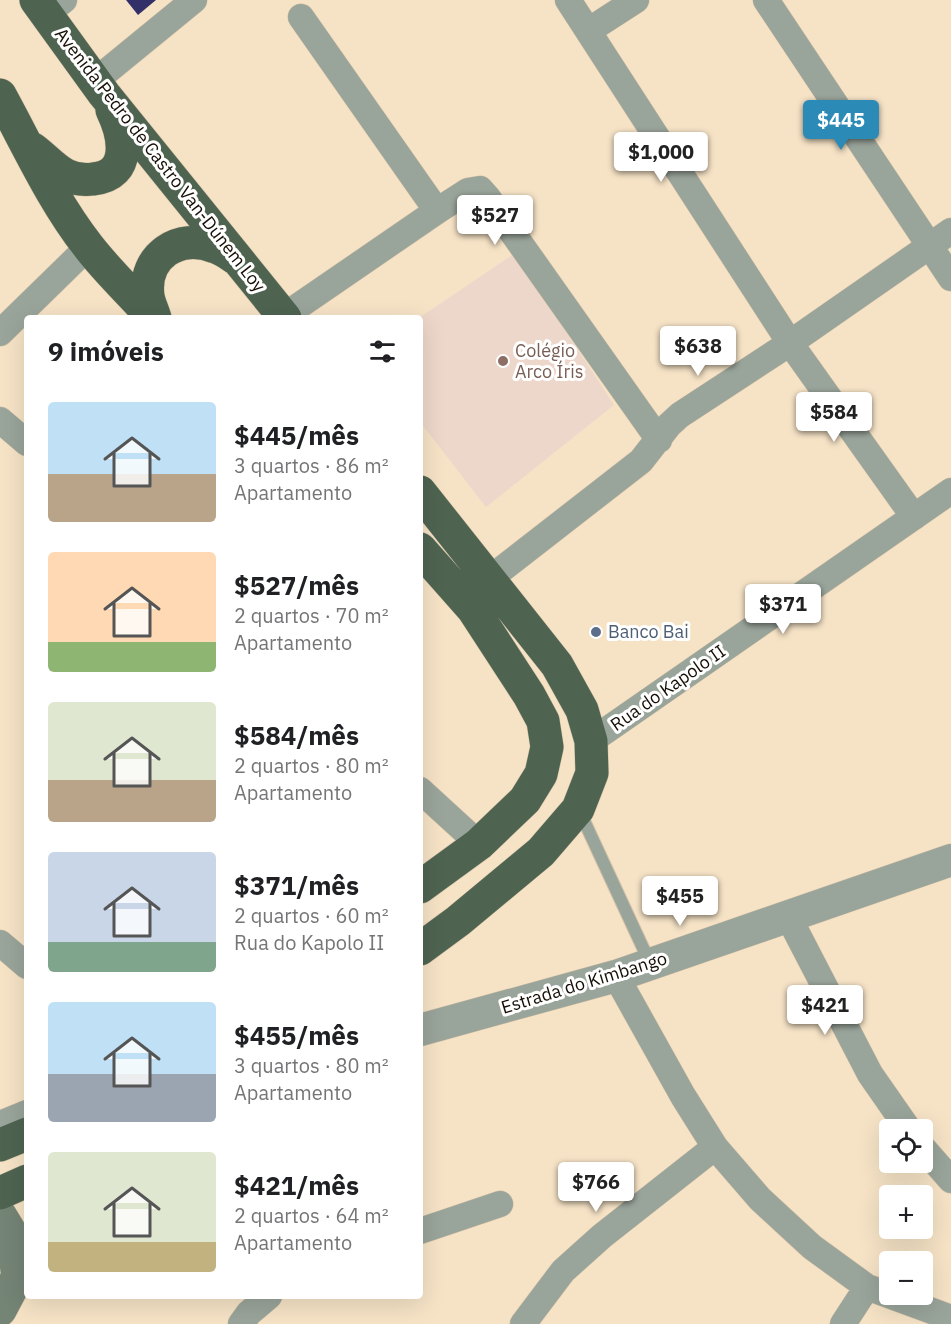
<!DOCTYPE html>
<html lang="pt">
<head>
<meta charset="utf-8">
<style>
  :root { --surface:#fff; --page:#f6f6f6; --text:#202124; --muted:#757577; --accent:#2c8ab6 }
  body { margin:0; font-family:"IBM Plex Sans",sans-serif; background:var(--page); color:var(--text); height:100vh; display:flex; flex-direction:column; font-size:22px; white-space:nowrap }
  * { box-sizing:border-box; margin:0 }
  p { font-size:20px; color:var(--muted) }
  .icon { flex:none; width:33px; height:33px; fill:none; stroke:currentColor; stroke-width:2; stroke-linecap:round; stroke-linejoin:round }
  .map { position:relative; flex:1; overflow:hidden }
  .sheet { position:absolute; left:24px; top:315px; width:399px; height:984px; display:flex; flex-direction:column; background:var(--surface); border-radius:6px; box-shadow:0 6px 24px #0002 }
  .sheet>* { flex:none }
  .controls { position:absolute; left:879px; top:1119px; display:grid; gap:12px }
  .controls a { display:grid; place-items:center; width:54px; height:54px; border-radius:6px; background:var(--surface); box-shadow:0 6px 24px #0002; font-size:30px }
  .price { position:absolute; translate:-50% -51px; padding:0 14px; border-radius:6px; background:#fff; color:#222; font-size:20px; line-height:39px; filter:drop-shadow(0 2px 3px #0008) }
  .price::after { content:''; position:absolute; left:50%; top:36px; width:18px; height:14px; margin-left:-9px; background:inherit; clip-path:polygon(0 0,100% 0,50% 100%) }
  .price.current { background:var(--accent); color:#fff }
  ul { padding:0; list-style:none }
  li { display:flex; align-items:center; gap:18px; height:150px; padding:0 24px }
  li span { display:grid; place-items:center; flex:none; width:168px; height:120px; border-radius:6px; color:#555 }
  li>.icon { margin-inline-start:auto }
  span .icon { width:72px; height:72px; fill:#fffc; stroke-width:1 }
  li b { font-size:26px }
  h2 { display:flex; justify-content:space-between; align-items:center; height:72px; padding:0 24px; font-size:26px }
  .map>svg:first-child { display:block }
</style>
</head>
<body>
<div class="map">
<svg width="951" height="1324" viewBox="0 0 951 1324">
  <rect width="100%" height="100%" fill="#f6e3c6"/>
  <path fill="#edd7ca" d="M515,253L614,405L486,507L420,422L419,318Z"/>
  <path fill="#332f69" d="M126,0H156L138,15Z"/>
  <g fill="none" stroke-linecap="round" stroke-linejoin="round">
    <g stroke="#d2c1a7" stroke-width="14">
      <path id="service" d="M579,810L650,963"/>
    </g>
    <g stroke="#d2c1a7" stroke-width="27">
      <path id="minor" d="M568,0L790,343L914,517
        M766,0L951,278
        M46,14L64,0
        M301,17L437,211
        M588,31L636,0
        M95,81L194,0
        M284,316L437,211L468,191L480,189L488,198L659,440
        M0,333L88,247
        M0,420L27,443
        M488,580L641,461L669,425L680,415L790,343L951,231
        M591,741L951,491
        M420,790L479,844
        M788,916L870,1074L909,1130
        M0,943L27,966
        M616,976L683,1096L715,1147L760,1199L812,1247L867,1287L951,1318
        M0,1124L27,1113
        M922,1147L951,1180
        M420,1231L500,1204
        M241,1324L249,1313L269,1296
        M523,1324L563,1271L602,1236L715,1147
        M843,1324L867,1287"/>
    </g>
    <g stroke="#d2c1a7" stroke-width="33">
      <path id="tertiary" d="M420,1030L616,976L951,860"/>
    </g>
    <g stroke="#d2c1a7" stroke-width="34">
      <path id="secondary" d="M0,1215L11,1233L18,1276
        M0,1310L18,1276L27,1263"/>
    </g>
    <g stroke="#d2c1a7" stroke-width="34">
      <path id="trunk" d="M36,0L104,94L285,318
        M0,95C28,146 52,200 88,246C108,272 132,294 153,318
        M33,149C44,157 54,169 66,175C74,179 85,180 93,179C133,175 124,135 112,110
        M155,318C153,311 149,303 148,296C143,256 179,232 215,247C222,249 229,254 235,258
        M420,492L557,665L582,710L591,741L592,773L578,809L541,852L458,921L420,949
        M420,549L473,609L529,695L543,721L547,747L541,774L525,800L479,844L420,887
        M0,1145L27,1134
        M0,1193L27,1181"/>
    </g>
    <use href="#service" stroke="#99a49a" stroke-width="12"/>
    <use href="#minor" stroke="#99a49a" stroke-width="26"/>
    <use href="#tertiary" stroke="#99a49a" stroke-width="32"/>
    <use href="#secondary" stroke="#748475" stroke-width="33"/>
    <use href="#trunk" stroke="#4e6451" stroke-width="33"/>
  </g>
  <circle fill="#8d6e63" stroke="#fff" stroke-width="2" cx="503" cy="361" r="6"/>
  <circle fill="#5c6f8a" stroke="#fff" stroke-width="2" cx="596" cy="632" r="6"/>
  <g text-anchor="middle" stroke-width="6" stroke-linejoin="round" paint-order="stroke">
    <g font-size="18" fill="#140e05" stroke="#fff">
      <text transform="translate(160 160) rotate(52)" y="6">Avenida Pedro de Castro Van-Dúnem Loy</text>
      <text transform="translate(668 688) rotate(-35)" y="6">Rua do Kapolo II</text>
      <text transform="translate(584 983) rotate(-17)" y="6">Estrada do Kimbango</text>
    </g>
    <g font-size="18" fill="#785e54" stroke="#fff" text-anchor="start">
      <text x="515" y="357">Colégio<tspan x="515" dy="21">Arco Íris</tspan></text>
    </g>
    <g font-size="18" fill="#4e5e75" stroke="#fff" text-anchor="start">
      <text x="608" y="638">Banco Bai</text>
    </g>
  </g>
</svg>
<div class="controls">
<a><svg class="icon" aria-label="locate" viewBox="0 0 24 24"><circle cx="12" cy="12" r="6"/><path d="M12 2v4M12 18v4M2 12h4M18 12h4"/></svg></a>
<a>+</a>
<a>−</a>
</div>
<b class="price current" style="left:841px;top:151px">$445</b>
<b class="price" style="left:661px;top:183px">$1,000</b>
<b class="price" style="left:495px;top:246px">$527</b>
<b class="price" style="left:698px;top:377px">$638</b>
<b class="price" style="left:834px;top:443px">$584</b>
<b class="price" style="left:783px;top:635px">$371</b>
<b class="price" style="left:680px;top:927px">$455</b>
<b class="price" style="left:825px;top:1036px">$421</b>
<b class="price" style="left:596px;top:1213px">$766</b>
<section class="sheet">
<h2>9 imóveis<svg class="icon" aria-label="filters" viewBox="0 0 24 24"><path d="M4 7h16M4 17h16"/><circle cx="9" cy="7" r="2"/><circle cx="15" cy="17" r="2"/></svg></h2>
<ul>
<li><span style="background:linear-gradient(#bfe0f5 60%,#b9a48a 0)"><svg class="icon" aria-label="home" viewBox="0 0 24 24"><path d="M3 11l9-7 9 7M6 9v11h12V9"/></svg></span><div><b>$445/mês</b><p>3 quartos · 86 m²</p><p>Apartamento</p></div></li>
<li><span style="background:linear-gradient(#ffd9b3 75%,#8fb573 0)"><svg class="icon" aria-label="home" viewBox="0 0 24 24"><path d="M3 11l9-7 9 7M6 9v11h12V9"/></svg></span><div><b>$527/mês</b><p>2 quartos · 70 m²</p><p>Apartamento</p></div></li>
<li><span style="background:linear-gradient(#dfe7d0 65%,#b9a48a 0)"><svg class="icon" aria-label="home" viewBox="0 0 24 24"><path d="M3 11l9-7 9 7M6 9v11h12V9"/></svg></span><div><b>$584/mês</b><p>2 quartos · 80 m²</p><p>Apartamento</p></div></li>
<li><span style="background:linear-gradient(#c9d6e8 75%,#7fa58c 0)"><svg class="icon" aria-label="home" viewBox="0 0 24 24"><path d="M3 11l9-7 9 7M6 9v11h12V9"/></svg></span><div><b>$371/mês</b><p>2 quartos · 60 m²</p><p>Rua do Kapolo II</p></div></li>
<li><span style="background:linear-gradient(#bfe0f5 60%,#9aa5b1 0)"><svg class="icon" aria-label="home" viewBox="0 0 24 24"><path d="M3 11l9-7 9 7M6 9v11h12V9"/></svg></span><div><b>$455/mês</b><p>3 quartos · 80 m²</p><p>Apartamento</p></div></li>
<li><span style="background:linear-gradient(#dfe7d0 75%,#c2b280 0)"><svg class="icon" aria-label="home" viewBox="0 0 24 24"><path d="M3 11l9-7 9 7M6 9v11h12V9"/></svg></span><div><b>$421/mês</b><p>2 quartos · 64 m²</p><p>Apartamento</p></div></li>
</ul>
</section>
</div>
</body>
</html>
